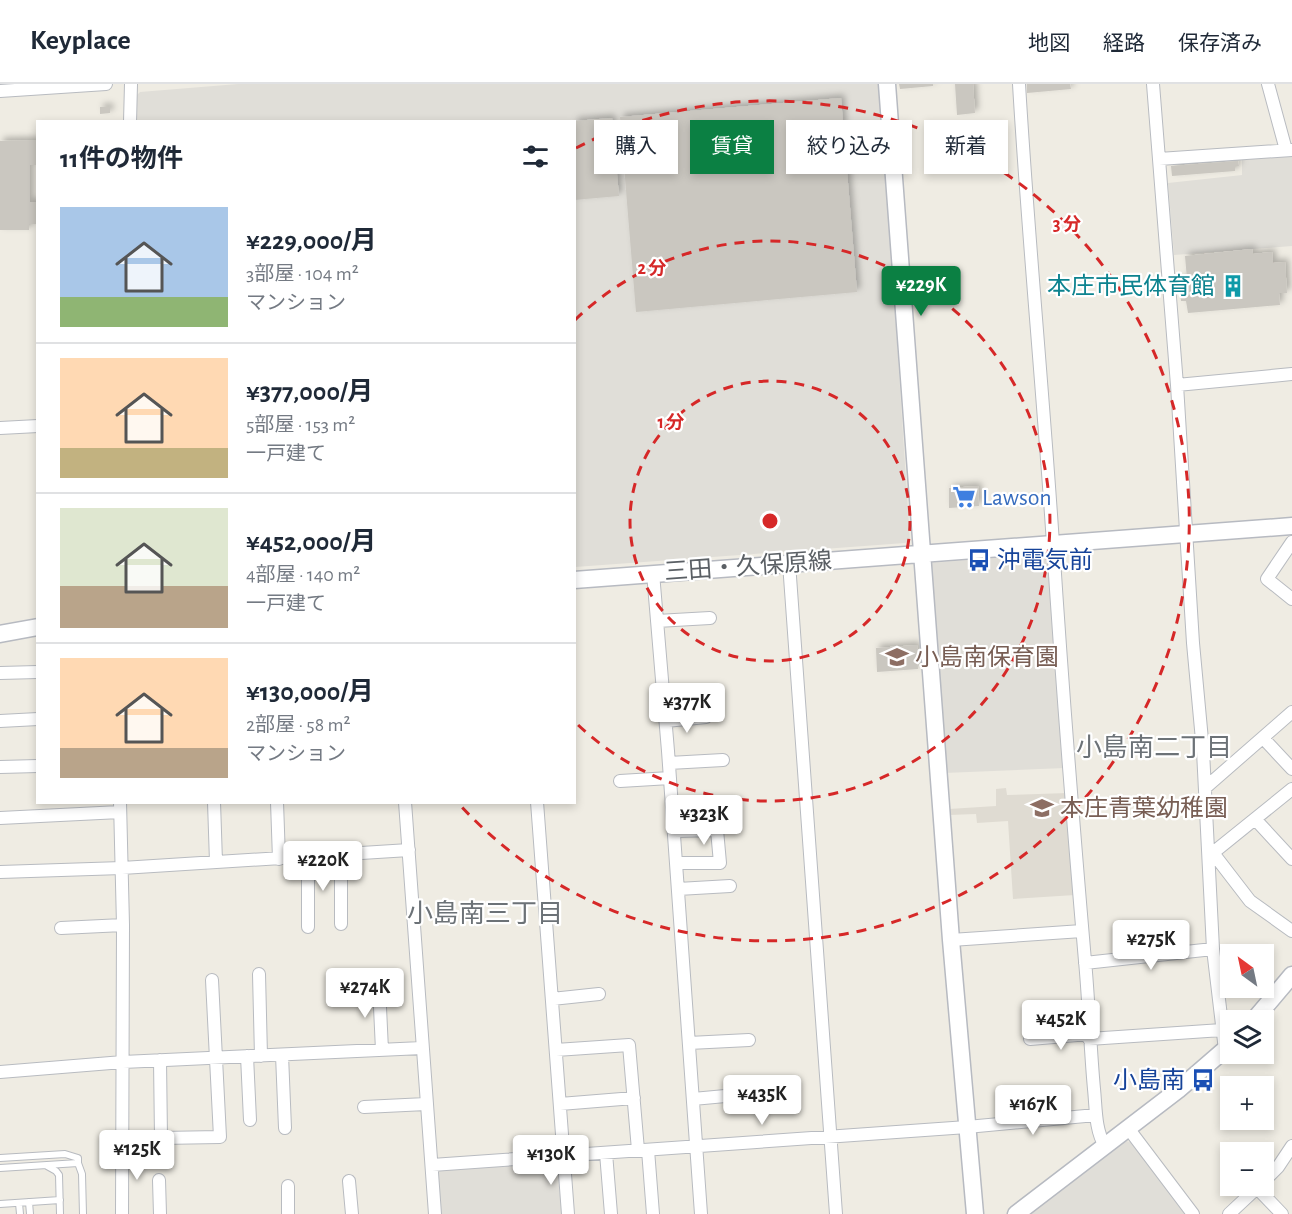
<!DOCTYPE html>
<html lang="ja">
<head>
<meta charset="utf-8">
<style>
  :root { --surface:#fff; --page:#f2f2f3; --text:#1f2937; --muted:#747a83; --line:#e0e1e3; --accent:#0b8043 }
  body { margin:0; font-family:"Alegreya Sans","Noto Sans JP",sans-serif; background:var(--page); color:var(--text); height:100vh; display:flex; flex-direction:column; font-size:22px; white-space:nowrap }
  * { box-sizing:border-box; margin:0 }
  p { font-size:20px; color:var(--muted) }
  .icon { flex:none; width:33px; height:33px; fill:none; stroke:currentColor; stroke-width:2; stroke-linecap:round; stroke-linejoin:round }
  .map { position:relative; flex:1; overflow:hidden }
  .panel { position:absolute; left:36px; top:36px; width:540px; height:684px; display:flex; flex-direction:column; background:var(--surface); border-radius:0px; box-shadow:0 3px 9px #0003 }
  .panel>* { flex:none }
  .banner { position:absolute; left:594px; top:36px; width:570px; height:54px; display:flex; gap:12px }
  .needle { width:39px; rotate:327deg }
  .fabs { position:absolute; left:1220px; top:860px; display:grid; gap:12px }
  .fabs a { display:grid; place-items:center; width:54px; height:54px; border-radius:0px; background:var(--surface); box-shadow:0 3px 9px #0003; font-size:30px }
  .price { position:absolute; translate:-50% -51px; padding:0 14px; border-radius:6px; background:#fff; color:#222; font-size:20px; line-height:39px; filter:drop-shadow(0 2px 3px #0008) }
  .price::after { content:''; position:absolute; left:50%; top:36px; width:18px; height:14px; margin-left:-9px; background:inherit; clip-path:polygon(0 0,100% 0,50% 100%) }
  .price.selected { background:var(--accent); color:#fff }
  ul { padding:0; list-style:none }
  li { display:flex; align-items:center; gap:18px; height:150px; padding:0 24px }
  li+li { border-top:2px solid var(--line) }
  li span { display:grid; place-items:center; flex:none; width:168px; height:120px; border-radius:0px; color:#555 }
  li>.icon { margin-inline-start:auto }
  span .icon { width:72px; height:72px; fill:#fffc; stroke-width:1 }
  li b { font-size:26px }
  h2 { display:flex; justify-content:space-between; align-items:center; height:72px; padding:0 24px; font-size:26px }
  .tag { padding:0 21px; border-radius:0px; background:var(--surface); box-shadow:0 3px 9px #0003; font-size:21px; line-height:54px }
  .tag.selected { background:var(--accent); color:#fff }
  header { display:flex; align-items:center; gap:36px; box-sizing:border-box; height:84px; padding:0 30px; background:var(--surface); border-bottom:2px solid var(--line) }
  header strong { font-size:28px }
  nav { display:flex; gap:33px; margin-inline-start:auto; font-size:21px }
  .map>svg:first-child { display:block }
</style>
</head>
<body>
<header>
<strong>Keyplace</strong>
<nav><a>地図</a><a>経路</a><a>保存済み</a></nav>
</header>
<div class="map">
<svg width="1292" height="1130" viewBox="0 0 1292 1130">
  <defs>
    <filter id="shadow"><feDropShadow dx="3.5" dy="-3.5" stdDeviation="3" flood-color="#0004"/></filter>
  </defs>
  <rect width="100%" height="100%" fill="#efece3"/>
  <path fill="#e0ded8" d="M238,0H880L910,456L905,459L575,483L574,38H135V13L140,8Z
    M1292,71V162L1174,171L1168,99L1242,91V76Z
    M1048,470L1065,684L944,689L930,479Z
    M1123,1056L1130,1058L1187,1130H1028Z
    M556,1076L562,1130H439L436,1084Z"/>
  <path fill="#dfdbd2" d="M1006,704L1007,711L1068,709L1075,811L1013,815L1008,737L977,739L976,730L949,731V725L996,722V705Z"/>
  <path fill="#cac7c0" filter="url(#shadow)" d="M899,0H933V2L900,5Z
    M955,0H973L975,29L957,31Z
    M1027,0H1070L1071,5L1027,9Z
    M841,14L857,208L636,228L620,33Z
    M100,23H110V29L100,30Z
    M612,34L619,112L574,116V37Z
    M38,56V81H30V118H38V140H29V146H0V57Z
    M1238,77L1239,82H1235V87L1172,92L1171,82Z
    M1252,165L1253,170L1272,168L1273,179L1285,178L1287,209H1279L1280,221L1188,229L1186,217H1181L1179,196L1187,195L1185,172Z
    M978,402L979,422L949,424V404Z
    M917,561L918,585L877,588L876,564Z"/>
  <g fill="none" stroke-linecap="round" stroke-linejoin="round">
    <g stroke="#b8bbc0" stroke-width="8">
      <path id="lane" d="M0,1074L65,1070L78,1074V1079
        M47,1082L56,1087L59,1091L60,1130
        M0,1084L78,1079L82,1090L83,1130
        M29,1118L30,1130
        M19,1119L20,1130
        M0,1120L60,1116"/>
    </g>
    <g stroke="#b8bbc0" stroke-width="14">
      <path id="street" d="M1019,0C1028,153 1043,306 1053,460C1062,599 1073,738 1085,877C1089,919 1090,962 1094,1005C1096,1024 1095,1046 1105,1062
        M1153,0L1177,301L1193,559L1203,667L1213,865L1225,966
        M1268,0L1286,66
        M0,7L106,0
        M130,38L131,0
        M1159,75L1292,66
        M1177,301L1292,290
        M0,344L38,342
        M1292,458L1267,495L1292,515
        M789,479L836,1130
        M653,489L668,667L701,1130
        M657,537L710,534
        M0,589L38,588
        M0,637L38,635
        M666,637L706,633
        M1264,655L1292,685
        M669,679L723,676
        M0,683L38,682
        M620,697L670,694
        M1205,704L1292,628
        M120,718L123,841L122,1130
        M214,718L216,778
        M277,718L279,775
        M405,718L435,1130
        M537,718L568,1130
        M0,734L120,728
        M1255,735L1292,775
        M674,747L717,746L720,779H676
        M1213,769L1250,817L1292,847
        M341,772V840
        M1209,772L1292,705
        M0,788L122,784L409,766
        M678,805L730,802
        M308,843V773
        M61,844L123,841
        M951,856L1082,847
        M1085,879L1213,865
        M259,890L261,972
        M379,902L382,966
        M552,915L599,910
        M1030,955L1089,950
        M1089,955L1222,946
        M689,959L749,956
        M556,966L629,961L638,1066
        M282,971L285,1044
        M247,972L250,1036
        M160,976L161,1054L220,1053L212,896
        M0,988L123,978L422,964
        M693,1015L736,1011
        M560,1020L634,1014
        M364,1023L426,1020
        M1128,1044L1193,1130
        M648,1066L653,1130
        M606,1069L611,1130
        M432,1081L967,1043L1096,1031
        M159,1096L160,1130
        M349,1097L352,1130
        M1263,1098L1278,1083L1292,1062
        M288,1102V1130
        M1257,1104L1282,1130
        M1229,1130L1260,1101"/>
    </g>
    <g stroke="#b7bac1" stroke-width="19">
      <path id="secondary" d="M887,0L951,856L975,1130
        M574,496L1292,442
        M0,550L38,543
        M1254,936L1292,891
        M1016,1130L1178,1006L1230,961"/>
    </g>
    <use href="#lane" stroke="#fff" stroke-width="6"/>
    <use href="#street" stroke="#fff" stroke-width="12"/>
    <use href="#secondary" stroke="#fff" stroke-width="16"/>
  </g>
  <g fill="none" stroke="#d62828" stroke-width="3" stroke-dasharray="10 8">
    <circle cx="770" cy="437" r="140"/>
    <path d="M575 236A280 280 0 1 1 575 638"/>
    <path d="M576 64A420 420 0 1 1 460 721"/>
  </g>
  <defs>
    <g id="building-bare" transform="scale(1.8)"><path d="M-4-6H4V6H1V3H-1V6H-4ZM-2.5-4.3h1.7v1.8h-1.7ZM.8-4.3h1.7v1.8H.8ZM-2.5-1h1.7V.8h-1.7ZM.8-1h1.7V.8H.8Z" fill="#0f9aa8" stroke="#fff" stroke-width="2.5" paint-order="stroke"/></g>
    <g id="supermarket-bare" transform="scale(1.8)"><path d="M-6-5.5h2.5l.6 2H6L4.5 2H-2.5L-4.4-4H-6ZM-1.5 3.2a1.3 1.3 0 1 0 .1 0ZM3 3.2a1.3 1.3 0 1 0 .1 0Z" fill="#3f7fe0" stroke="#fff" stroke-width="2.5" paint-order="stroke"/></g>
    <g id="bus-bare" transform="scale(1.8)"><path d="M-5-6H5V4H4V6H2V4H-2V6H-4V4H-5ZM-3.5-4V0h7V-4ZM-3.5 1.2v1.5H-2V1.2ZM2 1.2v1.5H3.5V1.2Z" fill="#1a4fb4" stroke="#fff" stroke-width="2.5" paint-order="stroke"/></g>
    <g id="school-bare" transform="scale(1.8)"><path d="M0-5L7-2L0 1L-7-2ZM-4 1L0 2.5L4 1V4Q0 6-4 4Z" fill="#8d6e63" stroke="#fff" stroke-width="2.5" paint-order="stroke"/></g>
  </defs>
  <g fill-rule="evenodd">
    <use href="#building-bare" x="1233" y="202"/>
    <use href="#supermarket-bare" x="964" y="413"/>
    <use href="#bus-bare" x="979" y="476"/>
    <use href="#school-bare" x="897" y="573"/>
    <use href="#school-bare" x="1042" y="724"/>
    <use href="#bus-bare" x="1203" y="996"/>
  </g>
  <g text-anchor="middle" stroke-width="4.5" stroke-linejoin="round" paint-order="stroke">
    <g font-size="24" fill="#0d838f" stroke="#fff" text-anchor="end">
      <text x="1215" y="210">本庄市民体育館</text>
    </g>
    <g font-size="24" fill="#366cbe" stroke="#fff" text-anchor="start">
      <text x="982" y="421">Lawson</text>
    </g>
    <g font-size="24" fill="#164399" stroke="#fff" text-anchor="start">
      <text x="997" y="484">沖電気前</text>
      <text x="1185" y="1004" text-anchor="end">小島南</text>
    </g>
    <g font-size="24" fill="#5b6065" stroke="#fff">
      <text transform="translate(748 482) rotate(-4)" y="8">三田・久保原線</text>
    </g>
    <g font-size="24" fill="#785e54" stroke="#fff" text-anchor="start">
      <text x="915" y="581">小島南保育園</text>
      <text x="1060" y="732">本庄青葉幼稚園</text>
    </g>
    <g font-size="26" fill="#6c7277" stroke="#fff">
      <text x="1154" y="672">小島南二丁目</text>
      <text x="485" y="838">小島南三丁目</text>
    </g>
  </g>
  <circle cx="770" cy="437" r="9" fill="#d62828" stroke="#fff" stroke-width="3"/>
  <g font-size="18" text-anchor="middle" font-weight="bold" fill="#d62828" stroke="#fff" stroke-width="4.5" stroke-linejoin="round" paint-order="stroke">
    <text x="1067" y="146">3 分</text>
    <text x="652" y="190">2 分</text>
    <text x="671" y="344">1 分</text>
  </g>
</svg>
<div class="fabs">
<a><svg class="needle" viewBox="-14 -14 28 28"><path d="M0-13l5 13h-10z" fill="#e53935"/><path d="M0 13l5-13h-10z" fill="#747a83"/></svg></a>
<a><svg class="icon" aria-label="layers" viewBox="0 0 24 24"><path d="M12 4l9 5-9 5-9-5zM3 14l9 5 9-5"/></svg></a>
<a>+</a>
<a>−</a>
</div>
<b class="price selected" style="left:921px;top:233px">¥229K</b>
<b class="price" style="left:687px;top:650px">¥377K</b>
<b class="price" style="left:704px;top:762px">¥323K</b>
<b class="price" style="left:323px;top:808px">¥220K</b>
<b class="price" style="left:1151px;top:887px">¥275K</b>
<b class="price" style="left:365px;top:935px">¥274K</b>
<b class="price" style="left:1061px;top:967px">¥452K</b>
<b class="price" style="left:762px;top:1042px">¥435K</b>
<b class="price" style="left:1033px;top:1052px">¥167K</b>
<b class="price" style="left:137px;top:1097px">¥125K</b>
<b class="price" style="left:551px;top:1102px">¥130K</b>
<div class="banner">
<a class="tag">購入</a>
<a class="tag selected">賃貸</a>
<a class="tag">絞り込み</a>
<a class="tag">新着</a>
</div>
<section class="panel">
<h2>11件の物件<svg class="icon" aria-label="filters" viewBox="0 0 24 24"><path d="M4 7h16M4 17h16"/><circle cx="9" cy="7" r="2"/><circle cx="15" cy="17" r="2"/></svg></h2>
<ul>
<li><span style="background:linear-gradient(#a9c7e8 75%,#8fb573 0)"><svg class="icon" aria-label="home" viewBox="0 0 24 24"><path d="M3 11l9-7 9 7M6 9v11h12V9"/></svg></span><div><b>¥229,000/月</b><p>3部屋 · 104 m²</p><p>マンション</p></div></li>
<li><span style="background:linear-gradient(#ffd9b3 75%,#c2b280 0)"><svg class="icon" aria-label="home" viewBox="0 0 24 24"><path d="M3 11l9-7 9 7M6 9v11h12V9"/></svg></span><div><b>¥377,000/月</b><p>5部屋 · 153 m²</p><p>一戸建て</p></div></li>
<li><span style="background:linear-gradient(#dfe7d0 65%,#b9a48a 0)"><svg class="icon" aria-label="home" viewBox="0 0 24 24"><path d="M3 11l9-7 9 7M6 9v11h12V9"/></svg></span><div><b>¥452,000/月</b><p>4部屋 · 140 m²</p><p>一戸建て</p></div></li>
<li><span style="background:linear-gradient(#ffd9b3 75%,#b9a48a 0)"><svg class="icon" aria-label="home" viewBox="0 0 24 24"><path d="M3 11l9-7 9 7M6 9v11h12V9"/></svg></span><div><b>¥130,000/月</b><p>2部屋 · 58 m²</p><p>マンション</p></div></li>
</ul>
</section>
</div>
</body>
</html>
